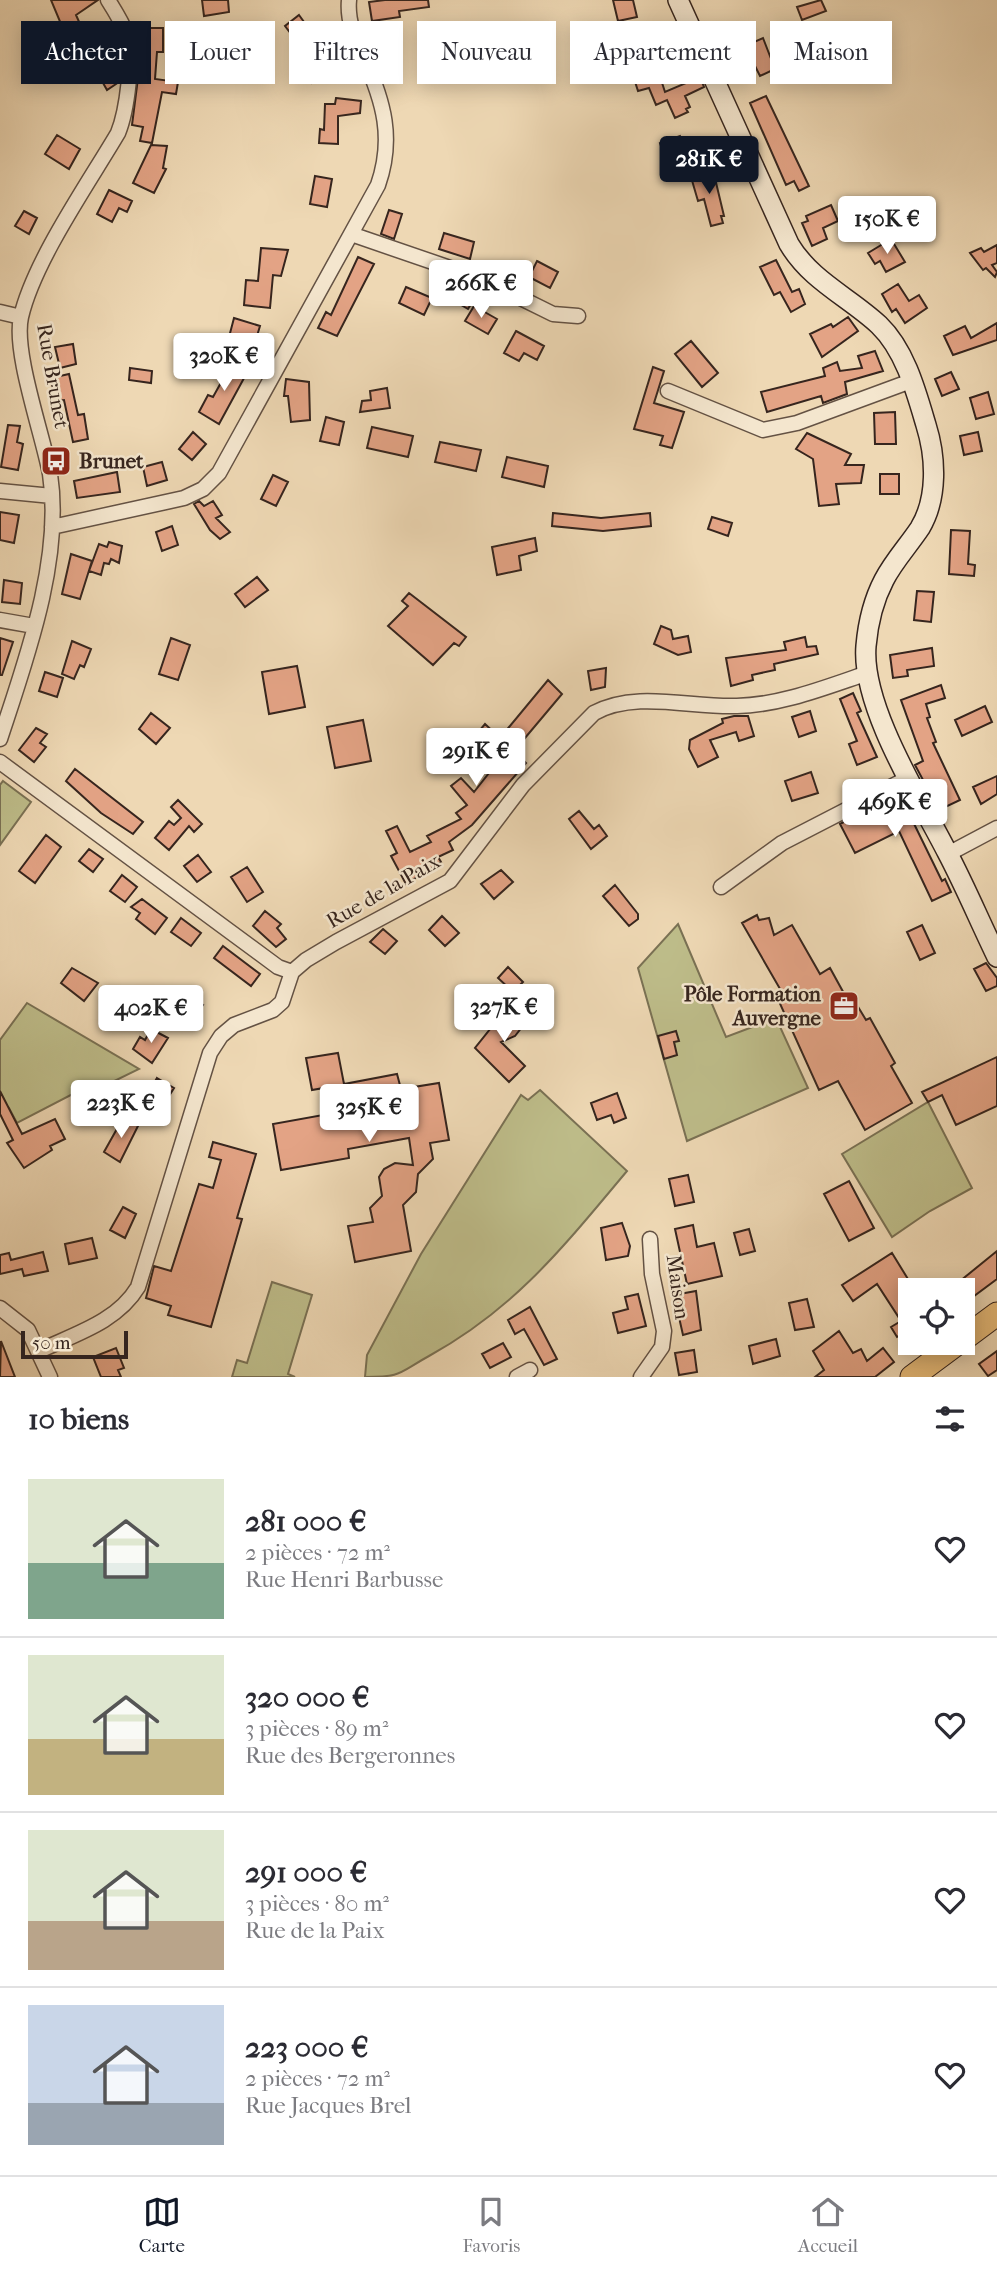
<!DOCTYPE html>
<html lang="fr">
<head>
<meta charset="utf-8">
<style>
  :root { --surface:#fff; --page:#f7f7f7; --text:#2b2b33; --muted:#7c7c81; --line:#e1e1e2; --accent:#111827 }
  body { margin:0; font-family:"IM FELL French Canon",serif; background:var(--page); color:var(--text); height:100vh; display:flex; flex-direction:column; font-size:26px; white-space:nowrap }
  * { box-sizing:border-box; margin:0 }
  p { font-size:23px; color:var(--muted) }
  .icon { flex:none; width:38px; height:38px; fill:none; stroke:currentColor; stroke-width:2; stroke-linecap:round; stroke-linejoin:round }
  .map { position:relative; height:1377px; overflow:hidden }
  .panel { display:flex; flex-direction:column; background:var(--surface); flex:1 }
  .panel>* { flex:none }
  .top-card { position:absolute; left:21px; top:21px; width:956px; height:63px; display:flex; gap:14px }
  .tools { position:absolute; left:898px; top:1278px; display:grid; gap:14px }
  .tools a { display:grid; place-items:center; width:77px; height:77px; border-radius:0px; background:var(--surface); box-shadow:0 4px 18px #0003; font-size:35px }
  .scale { position:absolute; left:21px; bottom:18px; width:107px; box-sizing:border-box; padding-left:7px; border:4px solid #36251e; border-top:0; font-size:19px; line-height:24px; white-space:nowrap; color:#36251e; -webkit-text-stroke:5px #f4e6ce; paint-order:stroke }
  .price { position:absolute; translate:-50% -60px; padding:0 16px; border-radius:7px; background:#fff; color:#222; font-size:23px; line-height:46px; filter:drop-shadow(0 2px 4px #0008) }
  .price::after { content:''; position:absolute; left:50%; top:42px; width:21px; height:16px; margin-left:-10px; background:inherit; clip-path:polygon(0 0,100% 0,50% 100%) }
  .price.on { background:var(--accent); color:#fff }
  ul { padding:0; list-style:none }
  li { display:flex; align-items:center; gap:21px; height:175px; padding:0 28px }
  li+li { border-top:2px solid var(--line) }
  li span { display:grid; place-items:center; flex:none; width:196px; height:140px; border-radius:0px; color:#555 }
  li>.icon { margin-inline-start:auto }
  span .icon { width:84px; height:84px; fill:#fffc; stroke-width:1 }
  li b { font-size:30px }
  h2 { display:flex; justify-content:space-between; align-items:center; height:84px; padding:0 28px; font-size:30px }
  .pill { padding:0 24px; border-radius:0px; background:var(--surface); box-shadow:0 4px 18px #0003; font-size:24px; line-height:63px }
  .pill.on { background:var(--accent); color:#fff }
  .dock { display:flex; justify-content:space-around; align-items:center; height:98px; border-top:2px solid var(--line); background:var(--surface); font-size:19px; color:var(--muted) }
  .dock a { display:grid; justify-items:center; gap:4px }
  .dock .on { color:var(--accent) }
  .map>svg:first-child { display:block }
</style>
</head>
<body>
<div class="map">
<svg width="997" height="1377" viewBox="0 0 997 1377">
  <rect width="100%" height="100%" fill="#eed8b4"/>
  <filter id="stains"><feTurbulence type="fractalNoise" baseFrequency=".00286" numOctaves="4"/><feColorMatrix values="0 0 0 0 .2 0 0 0 0 .09 0 0 0 0 .02 0 0 0 .5 -.17"/></filter>
  <radialGradient id="worn" r=".72"><stop offset=".6" stop-color="#630" stop-opacity="0"/><stop offset="1" stop-color="#630" stop-opacity=".3"/></radialGradient>
  <path fill="#bebd8a" stroke="#7a7154" stroke-width="2" d="M3,781L31,802L0,845V785Z
    M678,924L726,1037L776,1018L808,1088L687,1141L638,968Z
    M27,1003L139,1069L96,1090L90,1085L17,1123L9,1108L0,1112V1040Z
    M540,1090L627,1171C564,1246 516,1308 429,1356C398,1373 403,1377 365,1377L367,1355L421,1254L521,1095L528,1100Z
    M928,1102L972,1188L930,1211L892,1237L842,1154Z
    M272,1282L312,1295L288,1374L295,1377H232L237,1360L247,1363Z"/>
  <path fill="#e3a385" stroke="#36251e" stroke-width="2" d="M51,0H98L76,15L93,53L102,48L119,82L107,90L89,58L63,72L46,55L69,43Z
    M202,0H228L229,12L204,16Z
    M385,0H428L429,7L399,11L400,17L372,21L369,2Z
    M613,0H633L637,17L618,21Z
    M821,0L826,11L802,20L797,7Z
    M299,15L312,33L298,43L285,26Z
    M727,23L741,46L725,56L711,32Z
    M144,28H163V52H157L155,79L178,82L176,94L162,92L152,143L140,141L143,127L132,125L139,70H145Z
    M763,38L775,69L760,76L745,46Z
    M316,54L328,74L312,83L301,63Z
    M653,55L665,92L700,77L704,87L685,96L690,107L686,109L688,112L675,118L667,100L656,105L649,88L638,91L629,63Z
    M766,96L809,186L799,191L794,181L786,185L750,103Z
    M336,98L361,101L360,113L338,116V144L319,143L320,129L324,130L325,104H335Z
    M57,135L80,149L69,169L45,154Z
    M680,136L690,161L669,169L660,143Z
    M151,145L167,146L163,168L166,169L154,193L133,183Z
    M713,170L724,216H721L723,223L711,226L704,199L698,201L691,177Z
    M315,176L332,179L327,207L310,204Z
    M109,190L132,201L127,212L119,208L112,222L97,214Z
    M831,205L838,221L823,228L827,239L812,246L802,223L808,221L806,216Z
    M389,210L402,214L394,239L381,234Z
    M24,211L37,218L29,234L15,226Z
    M444,233L474,242L470,259L439,249Z
    M891,239L905,262L886,272L880,261L875,264L868,253Z
    M997,245V263L992,265L997,272L995,277L986,268L983,270L970,253L981,248L984,252Z
    M261,248L288,250L281,276L273,275L270,308L244,305L246,280L258,281Z
    M358,257L374,264L337,336L318,328L326,312L331,315Z
    M776,260L792,292L799,289L805,304L791,312L780,292L774,295L760,267Z
    M537,261L558,272L550,288L529,277Z
    M898,284L909,301L919,295L927,308L905,323L896,309L892,312L882,294Z
    M451,286L474,299L468,309L446,296Z
    M406,287L432,298L424,315L399,303Z
    M474,306L497,319L488,334L465,321Z
    M848,317L858,331L822,357L810,334L831,324L833,327Z
    M234,318L260,326L254,346L229,337Z
    M997,323V340L956,354L953,355L944,336L965,326L971,338Z
    M516,331L544,346L537,360L524,353L519,361L504,353Z
    M691,341L718,373L702,387L675,354Z
    M73,344L76,364L60,368L55,347Z
    M875,351L883,371L845,382L847,394L823,403L821,396L767,412L761,392L825,376L823,368L837,362L840,371L862,368L858,356Z
    M233,361L249,369L219,424L199,412L208,395L213,397Z
    M653,367L664,371L654,403L684,412L672,448L660,445L663,436L634,429Z
    M130,368L152,371L151,383L129,380Z
    M951,372L959,389L942,396L935,379Z
    M69,374L78,415L84,414L88,439L73,442L64,400L55,401L51,378Z
    M286,379L309,382L310,420L291,422L288,396H284Z
    M387,388L390,408L360,412L362,401L371,400L370,391Z
    M988,392L994,414L976,419L970,398Z
    M895,412L896,444H875L874,413Z
    M326,417L344,422L339,445L320,441Z
    M8,425L20,426L17,442L23,444L18,470L1,467Z
    M372,427L413,436L408,457L367,448Z
    M193,432L206,444L192,460L179,449Z
    M978,432L982,451L964,455L960,436Z
    M807,433L851,454L845,465H864L861,483L836,484L839,504L819,506L813,459L796,449Z
    M440,442L481,450L476,471L435,462Z
    M507,457L548,466L544,487L502,477Z
    M162,462L167,480L147,486L143,467Z
    M117,472L120,492L77,498L74,481Z
    M880,474H899V494H880Z
    M273,475L288,482L276,506L261,499Z
    M199,501L204,506L213,501L222,515L216,518L230,532L220,539L210,530L194,504Z
    M0,512L19,515L14,543L0,540Z
    M553,513L601,518L650,513L651,526L603,531L552,526Z
    M712,517L732,523L728,536L708,529Z
    M172,526L178,545L162,551L156,532Z
    M951,530L970,531L968,564L975,565L974,576L949,574Z
    M535,538L537,551L519,556L521,570L497,575L492,547Z
    M109,542L122,546L119,563L111,559L109,564L104,563L101,575L89,571L99,544L107,547Z
    M71,554L92,561L80,599L62,594Z
    M257,577L268,590L245,607L235,594Z
    M4,580L22,583L20,604L2,602Z
    M917,591L934,592L931,622L914,620Z
    M409,593L466,637L459,646L454,643L433,665L388,626L408,606L402,601Z
    M661,626L671,630L673,639L688,636L691,652L678,655L654,644Z
    M805,637L807,647L816,646L818,654L774,664L775,670L752,675L753,680L731,686L726,658L786,650L784,642Z
    M0,638L13,642L2,675H0Z
    M171,638L190,645L178,680L159,674Z
    M72,641L91,649L84,667L80,665L74,679L62,674Z
    M932,648L934,666L907,670L908,676L893,678L890,655Z
    M297,666L305,707L269,714L262,672Z
    M606,668L605,687L591,690L588,671Z
    M45,672L63,678L57,697L39,691Z
    M548,680L562,694L514,751L526,763L472,825L449,842L453,850L438,857L441,862L406,884L391,856L397,853L386,831L397,826L410,852L431,842L427,836L461,819L456,813L467,805L451,786L461,778L474,792L500,759L475,736L485,724L500,738Z
    M941,685L945,698L926,704L930,717L927,718L936,742L933,743L960,800L939,810L915,765L923,761L901,700Z
    M853,693L861,711L857,713L877,757L857,765L849,744L857,741L840,699Z
    M985,706L992,722L962,736L955,720Z
    M810,711L816,731L799,737L792,717Z
    M151,713L170,728L156,744L139,729Z
    M734,716H748L754,736L739,741L736,732L710,740L718,757L698,767L689,749L690,740L723,723L722,719Z
    M363,720L371,761L335,768L327,727Z
    M36,728L47,734L40,743L46,747L34,762L19,750Z
    M459,732L474,742L461,755L451,747Z
    M75,769L143,822L133,834L101,813L66,781Z
    M811,772L818,793L792,801L785,781Z
    M997,776V794L981,804L973,787Z
    M899,793L942,881L945,879L951,892L932,901L899,831L855,853L840,824Z
    M178,800L202,824L194,832L189,826L169,850L155,838L169,821L174,825L181,818L171,807Z
    M579,811L594,829L599,825L607,836L591,849L569,819Z
    M46,835L61,847L35,883L19,871Z
    M89,849L103,859L93,872L79,861Z
    M198,855L211,872L197,882L184,866Z
    M247,867L263,892L247,902L231,877Z
    M501,870L513,882L494,899L481,884Z
    M122,875L137,887L125,902L110,891Z
    M615,885L638,914V919L629,926L603,896Z
    M142,899L167,918L155,934L136,919L140,913L131,907Z
    M265,911L281,924L277,928L286,939L276,947L253,926Z
    M757,915L759,920L769,918L774,935L792,925L820,974L830,968L852,1008L857,1005L866,1020L870,1018L895,1063L891,1066L912,1103L865,1130L838,1081L819,1090L777,997L783,994L742,923Z
    M442,916L459,933L445,946L429,930Z
    M181,918L201,933L191,946L171,932Z
    M922,925L935,953L920,960L907,932Z
    M383,929L397,941L385,954L370,942Z
    M223,946L260,974L251,986L214,958Z
    M986,963L997,978V986L986,991L974,969Z
    M508,967L523,982L513,992L498,978Z
    M72,968L98,983L84,1001L61,983Z
    M189,993L203,1005L185,1029L170,1016Z
    M516,1005L529,1018L515,1036L501,1042L525,1066L509,1082L475,1048L495,1023Z
    M151,1029L168,1038L152,1063L133,1049L140,1037L145,1040Z
    M676,1031L679,1041L674,1042L677,1055L664,1059L658,1036Z
    M338,1053L344,1084L397,1074L401,1089L439,1083L449,1140L430,1143L433,1159L418,1174L416,1192L403,1205L411,1251L355,1262L348,1226L373,1222L370,1208L382,1196L379,1177L384,1169L395,1163L413,1165L409,1138L348,1149L349,1158L281,1170L273,1124L340,1112L335,1086L312,1090L306,1058Z
    M997,1057V1106L956,1125L942,1095L928,1102L922,1092Z
    M157,1078L174,1088L157,1115L141,1106Z
    M0,1091L22,1134L55,1119L65,1139L50,1146L52,1150L24,1168L7,1143L13,1140L0,1114Z
    M617,1093L626,1118L614,1123L611,1115L597,1120L591,1103Z
    M123,1118L138,1126L120,1162L104,1152Z
    M213,1142L256,1154L237,1218L242,1219L211,1327L168,1315L171,1306L146,1298L154,1266L171,1271L199,1184L213,1188L221,1160L209,1157Z
    M688,1175L694,1202L675,1206L669,1179Z
    M849,1181L874,1228L849,1241L824,1194Z
    M123,1207L136,1214L125,1238L110,1230Z
    M622,1223L630,1246L628,1256L606,1260L601,1228Z
    M693,1225L697,1247L714,1243L722,1276L687,1284L675,1229Z
    M749,1229L755,1251L740,1255L734,1233Z
    M92,1238L97,1258L69,1264L65,1244Z
    M997,1251V1279L962,1305V1290H949Z
    M43,1252L48,1271L24,1276L22,1269L0,1274V1255L9,1253L11,1260Z
    M892,1253L911,1284L910,1335L907,1331L897,1337L891,1327L901,1321L877,1284L853,1301L842,1285Z
    M696,1291L701,1330L683,1335L674,1295Z
    M638,1294L646,1326L618,1333L613,1313L628,1309L625,1297Z
    M807,1299L814,1327L795,1330L789,1303Z
    M530,1307L557,1359L544,1365L524,1329L515,1334L508,1320Z
    M839,1331L853,1353L861,1349L867,1361L883,1348L894,1362L875,1377H815L824,1370L813,1351Z
    M776,1339L780,1356L753,1364L749,1346Z
    M1,1341L15,1377H0Z
    M503,1343L511,1357L490,1368L482,1354Z
    M116,1348L124,1368L118,1370L121,1377H101L93,1357Z
    M694,1350L697,1372L679,1375L675,1353Z
    M997,1351V1370L988,1376L979,1364Z"/>
  <g fill="none" stroke-linecap="round" stroke-linejoin="round">
    <g stroke="#645244" stroke-width="17">
      <path id="street" d="M351,234L482,279L553,314L578,316
        M0,312L21,317
        M668,391L763,430L797,423L911,381
        M0,491L52,496
        M52,527L184,498L203,489L219,473L378,185C394,139 384,102 364,58C355,39 347,21 349,0
        M0,620L34,626
        M0,739C26,660 63,559 50,474C43,435 13,352 21,317C34,261 88,184 118,133C127,111 134,57 127,35C122,22 115,11 108,0
        M0,762L278,967L292,972L306,960L336,942L450,881L523,785L594,713C636,690 691,708 737,706C782,705 826,687 868,673
        M948,854L997,828
        M721,887L782,843L908,778
        M0,1308L28,1330L50,1377
        M39,1351C75,1334 117,1322 138,1287L210,1053L221,1036L234,1025L273,1010L282,1002L292,972
        M517,1377L530,1370
        M641,1377L662,1347L664,1331L652,1274L650,1239"/>
    </g>
    <g stroke="#36251e" stroke-width="22">
      <path id="secondary" d="M678,0L789,244C811,281 849,297 879,325C905,350 916,391 926,425C936,457 938,498 920,528C908,546 893,562 884,580C873,601 868,623 866,646C861,706 920,799 947,852C965,886 980,922 997,957"/>
    </g>
    <g stroke="#36251e" stroke-width="25">
      <path id="primary" d="M962,1340L997,1314
        M912,1377L959,1342"/>
    </g>
    <use href="#street" stroke="#f4e6ce" stroke-width="14"/>
    <use href="#secondary" stroke="#f4e6ce" stroke-width="19"/>
    <use href="#primary" stroke="#e7bc7a" stroke-width="23"/>
  </g>
  <defs>
    <g id="bus-square" transform="scale(1.575)"><rect x="-9" y="-9" width="18" height="18" rx="4" fill="#8f2418" stroke="#f4e6ce"/><path d="M-5-6H5V4H4V6H2V4H-2V6H-4V4H-5ZM-3.5-4V0h7V-4ZM-3.5 1.2v1.5H-2V1.2ZM2 1.2v1.5H3.5V1.2Z" fill="#fff"/></g>
    <g id="office-square" transform="scale(1.575)"><rect x="-9" y="-9" width="18" height="18" rx="4" fill="#8f2418" stroke="#f4e6ce"/><path d="M-6-3h4V-5.5h4V-3h4V5H-6ZM-1-4.5V-3h2v-1.5ZM-6 0V1H6V0Z" fill="#fff"/></g>
  </defs>
  <g fill-rule="evenodd">
    <use href="#bus-square" x="56" y="461"/>
    <use href="#office-square" x="844" y="1006"/>
  </g>
  <g text-anchor="middle" stroke-width="5" stroke-linejoin="round" paint-order="stroke">
    <g font-size="21" fill="#36251e" stroke="#f4e6ce">
      <text transform="translate(53 376) rotate(80)" y="7">Rue Brunet</text>
      <text transform="translate(383 891) rotate(-30)" y="7">Rue de la Paix</text>
      <text transform="translate(678 1287) rotate(82)" y="7">Maison</text>
    </g>
    <g font-size="21" font-weight="bold" fill="#36251e" stroke="#f4e6ce" text-anchor="start">
      <text x="79" y="468">Brunet</text>
      <text x="821" y="1001" text-anchor="end">Pôle Formation<tspan x="821" dy="24">Auvergne</tspan></text>
    </g>
  </g>
  <rect width="100%" height="100%" filter="url(#stains)"/>
  <rect width="100%" height="100%" fill="url(#worn)"/>
</svg>
<div class="tools">
<a><svg class="icon" aria-label="locate" viewBox="0 0 24 24"><circle cx="12" cy="12" r="6"/><path d="M12 2v4M12 18v4M2 12h4M18 12h4"/></svg></a>
</div>
<div class="scale">50 m</div>
<b class="price on" style="left:709px;top:196px">281K €</b>
<b class="price" style="left:887px;top:256px">150K €</b>
<b class="price" style="left:481px;top:320px">266K €</b>
<b class="price" style="left:224px;top:393px">320K €</b>
<b class="price" style="left:476px;top:788px">291K €</b>
<b class="price" style="left:895px;top:839px">469K €</b>
<b class="price" style="left:504px;top:1044px">327K €</b>
<b class="price" style="left:151px;top:1045px">402K €</b>
<b class="price" style="left:121px;top:1140px">223K €</b>
<b class="price" style="left:369px;top:1144px">325K €</b>
<div class="top-card">
<a class="pill on">Acheter</a>
<a class="pill">Louer</a>
<a class="pill">Filtres</a>
<a class="pill">Nouveau</a>
<a class="pill">Appartement</a>
<a class="pill">Maison</a>
</div>
</div>
<section class="panel">
<h2>10 biens<svg class="icon" aria-label="filters" viewBox="0 0 24 24"><path d="M4 7h16M4 17h16"/><circle cx="9" cy="7" r="2"/><circle cx="15" cy="17" r="2"/></svg></h2>
<ul>
<li><span style="background:linear-gradient(#dfe7d0 60%,#7fa58c 0)"><svg class="icon" aria-label="home" viewBox="0 0 24 24"><path d="M3 11l9-7 9 7M6 9v11h12V9"/></svg></span><div><b>281 000 €</b><p>2 pièces · 72 m²</p><p>Rue Henri Barbusse</p></div><svg class="icon" aria-label="heart" viewBox="0 0 24 24"><path d="M12 20l-8-8c-3-5 5-10 8-4 3-6 11-1 8 4z"/></svg></li>
<li><span style="background:linear-gradient(#dfe7d0 60%,#c2b280 0)"><svg class="icon" aria-label="home" viewBox="0 0 24 24"><path d="M3 11l9-7 9 7M6 9v11h12V9"/></svg></span><div><b>320 000 €</b><p>3 pièces · 89 m²</p><p>Rue des Bergeronnes</p></div><svg class="icon" aria-label="heart" viewBox="0 0 24 24"><path d="M12 20l-8-8c-3-5 5-10 8-4 3-6 11-1 8 4z"/></svg></li>
<li><span style="background:linear-gradient(#dfe7d0 65%,#b9a48a 0)"><svg class="icon" aria-label="home" viewBox="0 0 24 24"><path d="M3 11l9-7 9 7M6 9v11h12V9"/></svg></span><div><b>291 000 €</b><p>3 pièces · 80 m²</p><p>Rue de la Paix</p></div><svg class="icon" aria-label="heart" viewBox="0 0 24 24"><path d="M12 20l-8-8c-3-5 5-10 8-4 3-6 11-1 8 4z"/></svg></li>
<li><span style="background:linear-gradient(#c9d6e8 70%,#9aa5b1 0)"><svg class="icon" aria-label="home" viewBox="0 0 24 24"><path d="M3 11l9-7 9 7M6 9v11h12V9"/></svg></span><div><b>223 000 €</b><p>2 pièces · 72 m²</p><p>Rue Jacques Brel</p></div><svg class="icon" aria-label="heart" viewBox="0 0 24 24"><path d="M12 20l-8-8c-3-5 5-10 8-4 3-6 11-1 8 4z"/></svg></li>
</ul>
</section>
<nav class="dock">
<a class="on"><svg class="icon" aria-label="map" viewBox="0 0 24 24"><path d="M3 6l6-2 6 2 6-2v14l-6 2-6-2-6 2zM9 4v14M15 6v14"/></svg>Carte</a>
<a><svg class="icon" aria-label="saved" viewBox="0 0 24 24"><path d="M7 4h10v16l-5-4-5 4z"/></svg>Favoris</a>
<a><svg class="icon" aria-label="home" viewBox="0 0 24 24"><path d="M3 11l9-7 9 7M6 9v11h12V9"/></svg>Accueil</a>
</nav>
</body>
</html>
